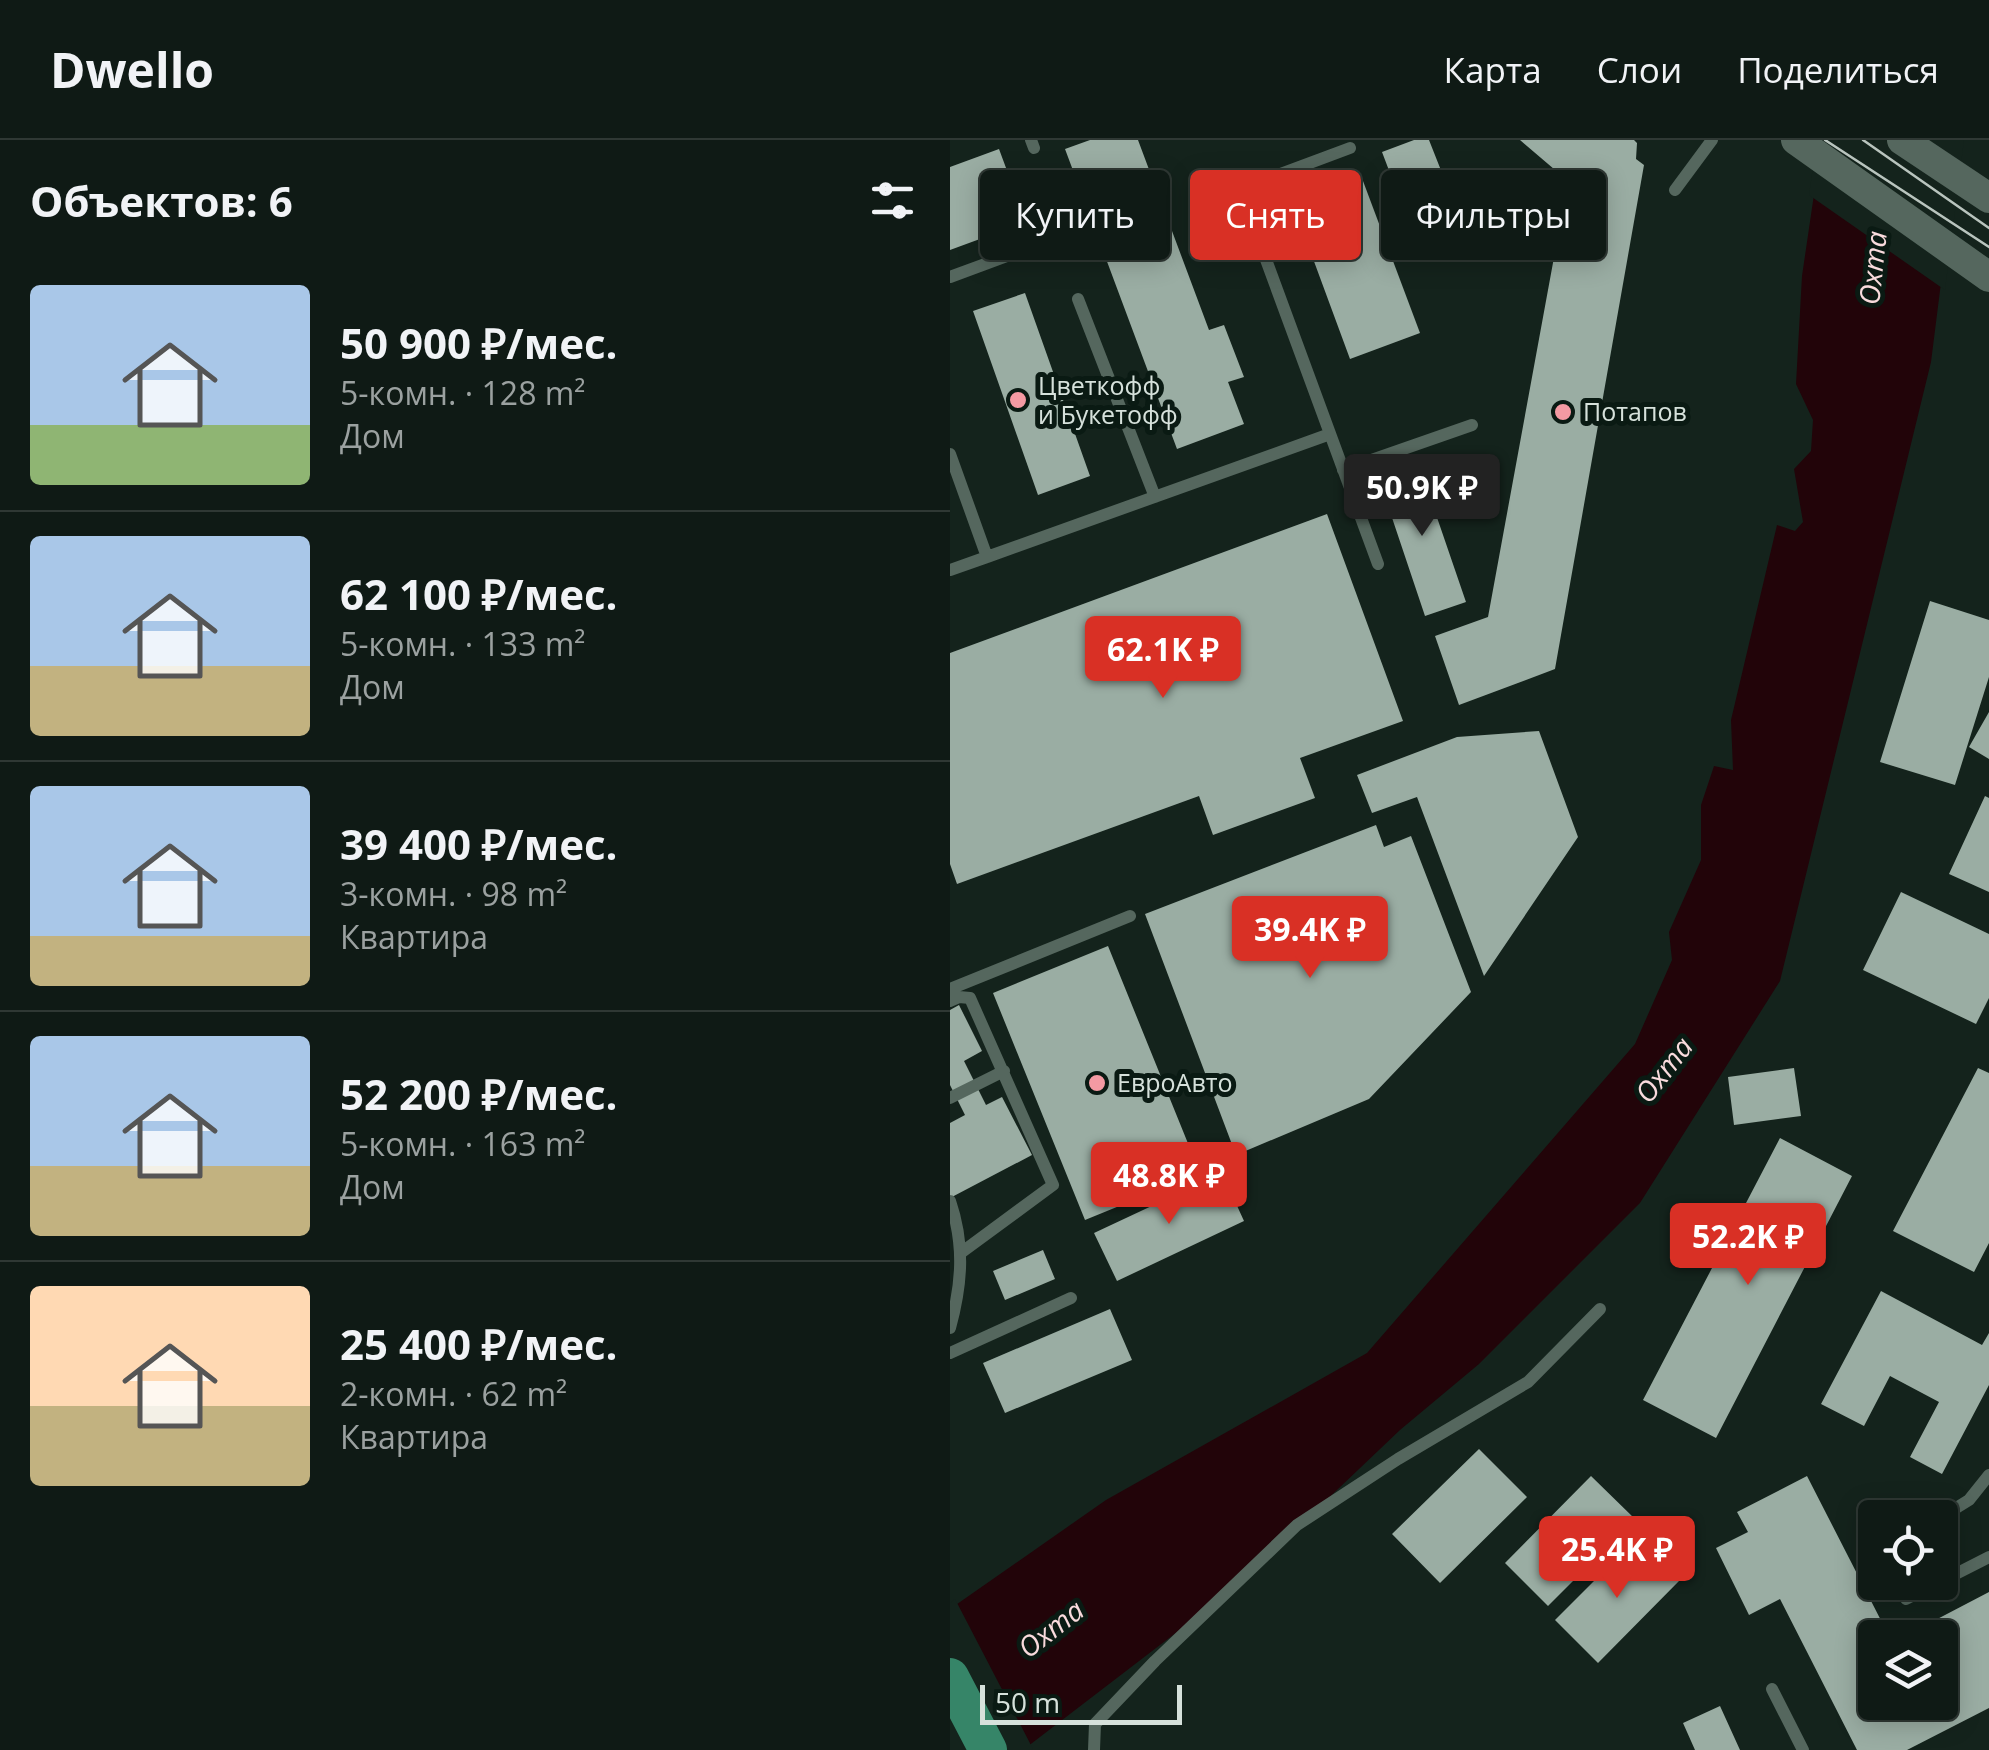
<!DOCTYPE html>
<html lang="ru">
<head>
<meta charset="utf-8">
<style>
  :root { --surface:#0f1a15; --page:#18231e; --text:#f1f3f6; --muted:#9ba1a0; --line:#2f3834; --accent:#d93025 }
  body { margin:0; font-family:"Open Sans",sans-serif; background:var(--page); color:var(--text); height:100vh; display:flex; flex-direction:column; font-size:38px; white-space:nowrap }
  * { box-sizing:border-box; margin:0 }
  p { font-size:32px; color:var(--muted) }
  .icon { flex:none; width:55px; height:55px; fill:none; stroke:currentColor; stroke-width:2; stroke-linecap:round; stroke-linejoin:round }
  .map { position:relative; flex:1; overflow:hidden }
  .panel { display:flex; flex-direction:column; background:var(--surface); width:950px }
  .panel>* { flex:none }
  .banner { position:absolute; left:30px; top:30px; width:858px; height:90px; display:flex; gap:20px }
  .fabs { position:absolute; left:908px; top:1360px; display:grid; gap:20px }
  .fabs a { display:grid; place-items:center; width:100px; height:100px; border-radius:10px; background:var(--surface); box-shadow:0 5px 25px #0003,0 0 0 2px var(--line); font-size:50px }
  .scale { position:absolute; left:30px; bottom:25px; width:202px; box-sizing:border-box; padding-left:10px; border:5px solid #d6e1db; border-top:0; font-size:28px; line-height:35px; white-space:nowrap; color:#d6e1db; -webkit-text-stroke:8px #0a1a13; paint-order:stroke }
  .price { position:absolute; translate:-50% -85px; padding:0 22px; border-radius:10px; background:var(--accent); color:#fff; font-size:32px; line-height:65px; filter:drop-shadow(0 2px 5px #0008) }
  .price::after { content:''; position:absolute; left:50%; top:60px; width:30px; height:22px; margin-left:-15px; background:inherit; clip-path:polygon(0 0,100% 0,50% 100%) }
  .price.active { background:#222; color:#fff }
  ul { padding:0; list-style:none }
  li { display:flex; align-items:center; gap:30px; height:250px; padding:0 30px }
  li+li { border-top:2px solid var(--line) }
  li span { display:grid; place-items:center; flex:none; width:280px; height:200px; border-radius:10px; color:#555 }
  li>.icon { margin-inline-start:auto }
  span .icon { width:120px; height:120px; fill:#fffc; stroke-width:1 }
  li b { font-size:42px }
  h2 { display:flex; justify-content:space-between; align-items:center; height:120px; padding:0 30px; font-size:42px }
  .chip { padding:0 35px; border-radius:10px; background:var(--surface); box-shadow:0 5px 25px #0003,0 0 0 2px var(--line); font-size:35px; line-height:90px }
  .chip.active { background:var(--accent); color:#fff }
  header { display:flex; align-items:center; gap:60px; box-sizing:border-box; height:140px; padding:0 50px; background:var(--surface); border-bottom:2px solid var(--line) }
  header strong { font-size:48px }
  nav { display:flex; gap:55px; margin-inline-start:auto; font-size:35px }
  main { display:flex; flex:1; min-height:0 }
  .map>svg:first-child { display:block }
</style>
</head>
<body>
<header>
<strong>Dwello</strong>
<nav><a>Карта</a><a>Слои</a><a>Поделиться</a></nav>
</header>
<main>
<section class="panel">
<h2>Объектов: 6<svg class="icon" aria-label="filters" viewBox="0 0 24 24"><path d="M4 7h16M4 17h16"/><circle cx="9" cy="7" r="2"/><circle cx="15" cy="17" r="2"/></svg></h2>
<ul>
<li><span style="background:linear-gradient(#a9c7e8 70%,#8fb573 0)"><svg class="icon" aria-label="home" viewBox="0 0 24 24"><path d="M3 11l9-7 9 7M6 9v11h12V9"/></svg></span><div><b>50 900 ₽/мес.</b><p>5-комн. · 128 m²</p><p>Дом</p></div></li>
<li><span style="background:linear-gradient(#a9c7e8 65%,#c2b280 0)"><svg class="icon" aria-label="home" viewBox="0 0 24 24"><path d="M3 11l9-7 9 7M6 9v11h12V9"/></svg></span><div><b>62 100 ₽/мес.</b><p>5-комн. · 133 m²</p><p>Дом</p></div></li>
<li><span style="background:linear-gradient(#a9c7e8 75%,#c2b280 0)"><svg class="icon" aria-label="home" viewBox="0 0 24 24"><path d="M3 11l9-7 9 7M6 9v11h12V9"/></svg></span><div><b>39 400 ₽/мес.</b><p>3-комн. · 98 m²</p><p>Квартира</p></div></li>
<li><span style="background:linear-gradient(#a9c7e8 65%,#c2b280 0)"><svg class="icon" aria-label="home" viewBox="0 0 24 24"><path d="M3 11l9-7 9 7M6 9v11h12V9"/></svg></span><div><b>52 200 ₽/мес.</b><p>5-комн. · 163 m²</p><p>Дом</p></div></li>
<li><span style="background:linear-gradient(#ffd9b3 60%,#c2b280 0)"><svg class="icon" aria-label="home" viewBox="0 0 24 24"><path d="M3 11l9-7 9 7M6 9v11h12V9"/></svg></span><div><b>25 400 ₽/мес.</b><p>2-комн. · 62 m²</p><p>Квартира</p></div></li>
</ul>
</section>
<div class="map">
<svg width="1039" height="1610" viewBox="0 0 1039 1610">
  <rect width="100%" height="100%" fill="#14231c"/>
  <path fill="#220409" d="M872,0H1009L981,222L830,841L690,1063L529,1224L450,1290L283,1449L73,1610H0V1469L156,1360L417,1213L685,904L722,820L719,792L751,720V665L764,626L783,630L781,580L827,385L845,391L853,382L844,329L861,311L863,280L846,244L852,136Z"/>
  <path fill="#14231c" d="M867,0H1014L995,150L859,55Z
    M5,1459L83,1609L81,1610H0V1463Z"/>
  <path fill="#9aada3" d="M140,0H188L259,190L274,185L294,237L278,242L294,284L227,309L115,9Z
    M464,0H479L511,81L465,99L432,12Z
    M570,0H684L687,3L686,19L694,25L605,529L509,565L485,496L538,477L618,41Z
    M49,9L76,82L0,110V27Z
    M410,33L470,193L400,219L341,59Z
    M75,153L140,336L88,355L23,171Z
    M468,322L516,462L475,476L428,336Z
    M377,374L453,581L350,618L365,658L263,695L249,656L7,744L0,724V513Z
    M980,461L1039,480V537L1005,645L930,622Z
    M1039,572V619L1019,607Z
    M589,591L628,697L534,836L467,657L422,673L407,635L507,597Z
    M1035,656L1039,658V752L999,734Z
    M426,685L434,707L461,696L521,852L419,959L286,1015L195,774Z
    M951,752L1039,794V858L1026,884L913,830Z
    M158,806L250,1033L135,1080L43,853Z
    M9,865L32,911L14,921L36,965L52,957L82,1015L0,1058V983L15,975L0,945V870Z
    M844,928L851,976L784,985L778,937Z
    M1028,928L1039,933V1103L1024,1132L943,1091Z
    M830,998L902,1036L766,1298L693,1260Z
    M272,1033L294,1081L167,1141L144,1093Z
    M93,1110L105,1139L55,1160L43,1131Z
    M931,1151L1032,1205L1039,1193V1245L992,1334L960,1317L989,1262L940,1236L914,1286L871,1264Z
    M160,1169L182,1220L55,1273L33,1223Z
    M529,1309L577,1357L490,1443L442,1394Z
    M641,1336L685,1379L598,1466L555,1423Z
    M857,1336L940,1498H925V1562H990V1498H951L1039,1452V1568L957,1610H907L830,1459L799,1475L766,1408L798,1392L787,1372Z
    M686,1399L729,1441L648,1523L605,1480Z
    M770,1566L790,1610H745L733,1583Z"/>
  <g fill="none" stroke-linecap="round" stroke-linejoin="round">
    <path stroke="#55675e" stroke-width="12" d="M81,0L84,8
      M400,8L290,49L428,424
      M725,50L762,0
      M0,137L114,95
      M128,159L205,357
      M0,314L37,417L380,294
      M393,330L522,285
      M0,430L37,417
      M0,849L180,776
      M0,861L9,857L20,858L103,1045L12,1112
      M0,958L54,931
      M0,1061C15,1105 12,1144 0,1188
      M0,1213L121,1158
      M990,1378L1019,1360L1039,1335
      M990,1442L1039,1417
      M956,1459L989,1442
      M822,1549L853,1610
      M144,1610L145,1584L205,1521L347,1385L448,1319L578,1242L650,1169"/>
    <path stroke="#55675e" stroke-width="30" d="M846,0L1039,137
      M952,0L1039,58"/>
    <path stroke="#368568" stroke-width="38" d="M0,1537L38,1610"/>
    <path stroke="#b9c4be" stroke-width="2.5" d="M875,0L1039,107
      M913,0L1039,88"/>
  </g>
  <g fill="#f49aa3" stroke="#0a1a13" stroke-width="4">
    <circle cx="68" cy="260" r="10"/>
    <circle cx="613" cy="272" r="10"/>
    <circle cx="147" cy="943" r="10"/>
  </g>
  <g text-anchor="middle" stroke-width="10" stroke-linejoin="round" paint-order="stroke">
    <g font-size="25" fill="#d6e1db" stroke="#0a1a13" text-anchor="start">
      <text x="88" y="255">Цветкофф<tspan x="88" dy="29">и Букетофф</tspan></text>
      <text x="633" y="281">Потапов</text>
      <text x="167" y="952">ЕвроАвто</text>
    </g>
    <g font-size="28" font-style="italic" fill="#f9dbdd" stroke="#0a1a13">
      <text transform="translate(923 128) rotate(-84)" y="10">Охта</text>
      <text transform="translate(714 930) rotate(-52)" y="10">Охта</text>
      <text transform="translate(101 1489) rotate(-38)" y="10">Охта</text>
    </g>
  </g>
</svg>
<div class="fabs">
<a><svg class="icon" aria-label="locate" viewBox="0 0 24 24"><circle cx="12" cy="12" r="6"/><path d="M12 2v4M12 18v4M2 12h4M18 12h4"/></svg></a>
<a><svg class="icon" aria-label="layers" viewBox="0 0 24 24"><path d="M12 4l9 5-9 5-9-5zM3 14l9 5 9-5"/></svg></a>
</div>
<div class="scale">50 m</div>
<b class="price active" style="left:472px;top:399px">50.9K ₽</b>
<b class="price" style="left:213px;top:561px">62.1K ₽</b>
<b class="price" style="left:360px;top:841px">39.4K ₽</b>
<b class="price" style="left:219px;top:1087px">48.8K ₽</b>
<b class="price" style="left:798px;top:1148px">52.2K ₽</b>
<b class="price" style="left:667px;top:1461px">25.4K ₽</b>
<div class="banner">
<a class="chip">Купить</a>
<a class="chip active">Снять</a>
<a class="chip">Фильтры</a>
</div>
</div>
</main>
</body>
</html>
